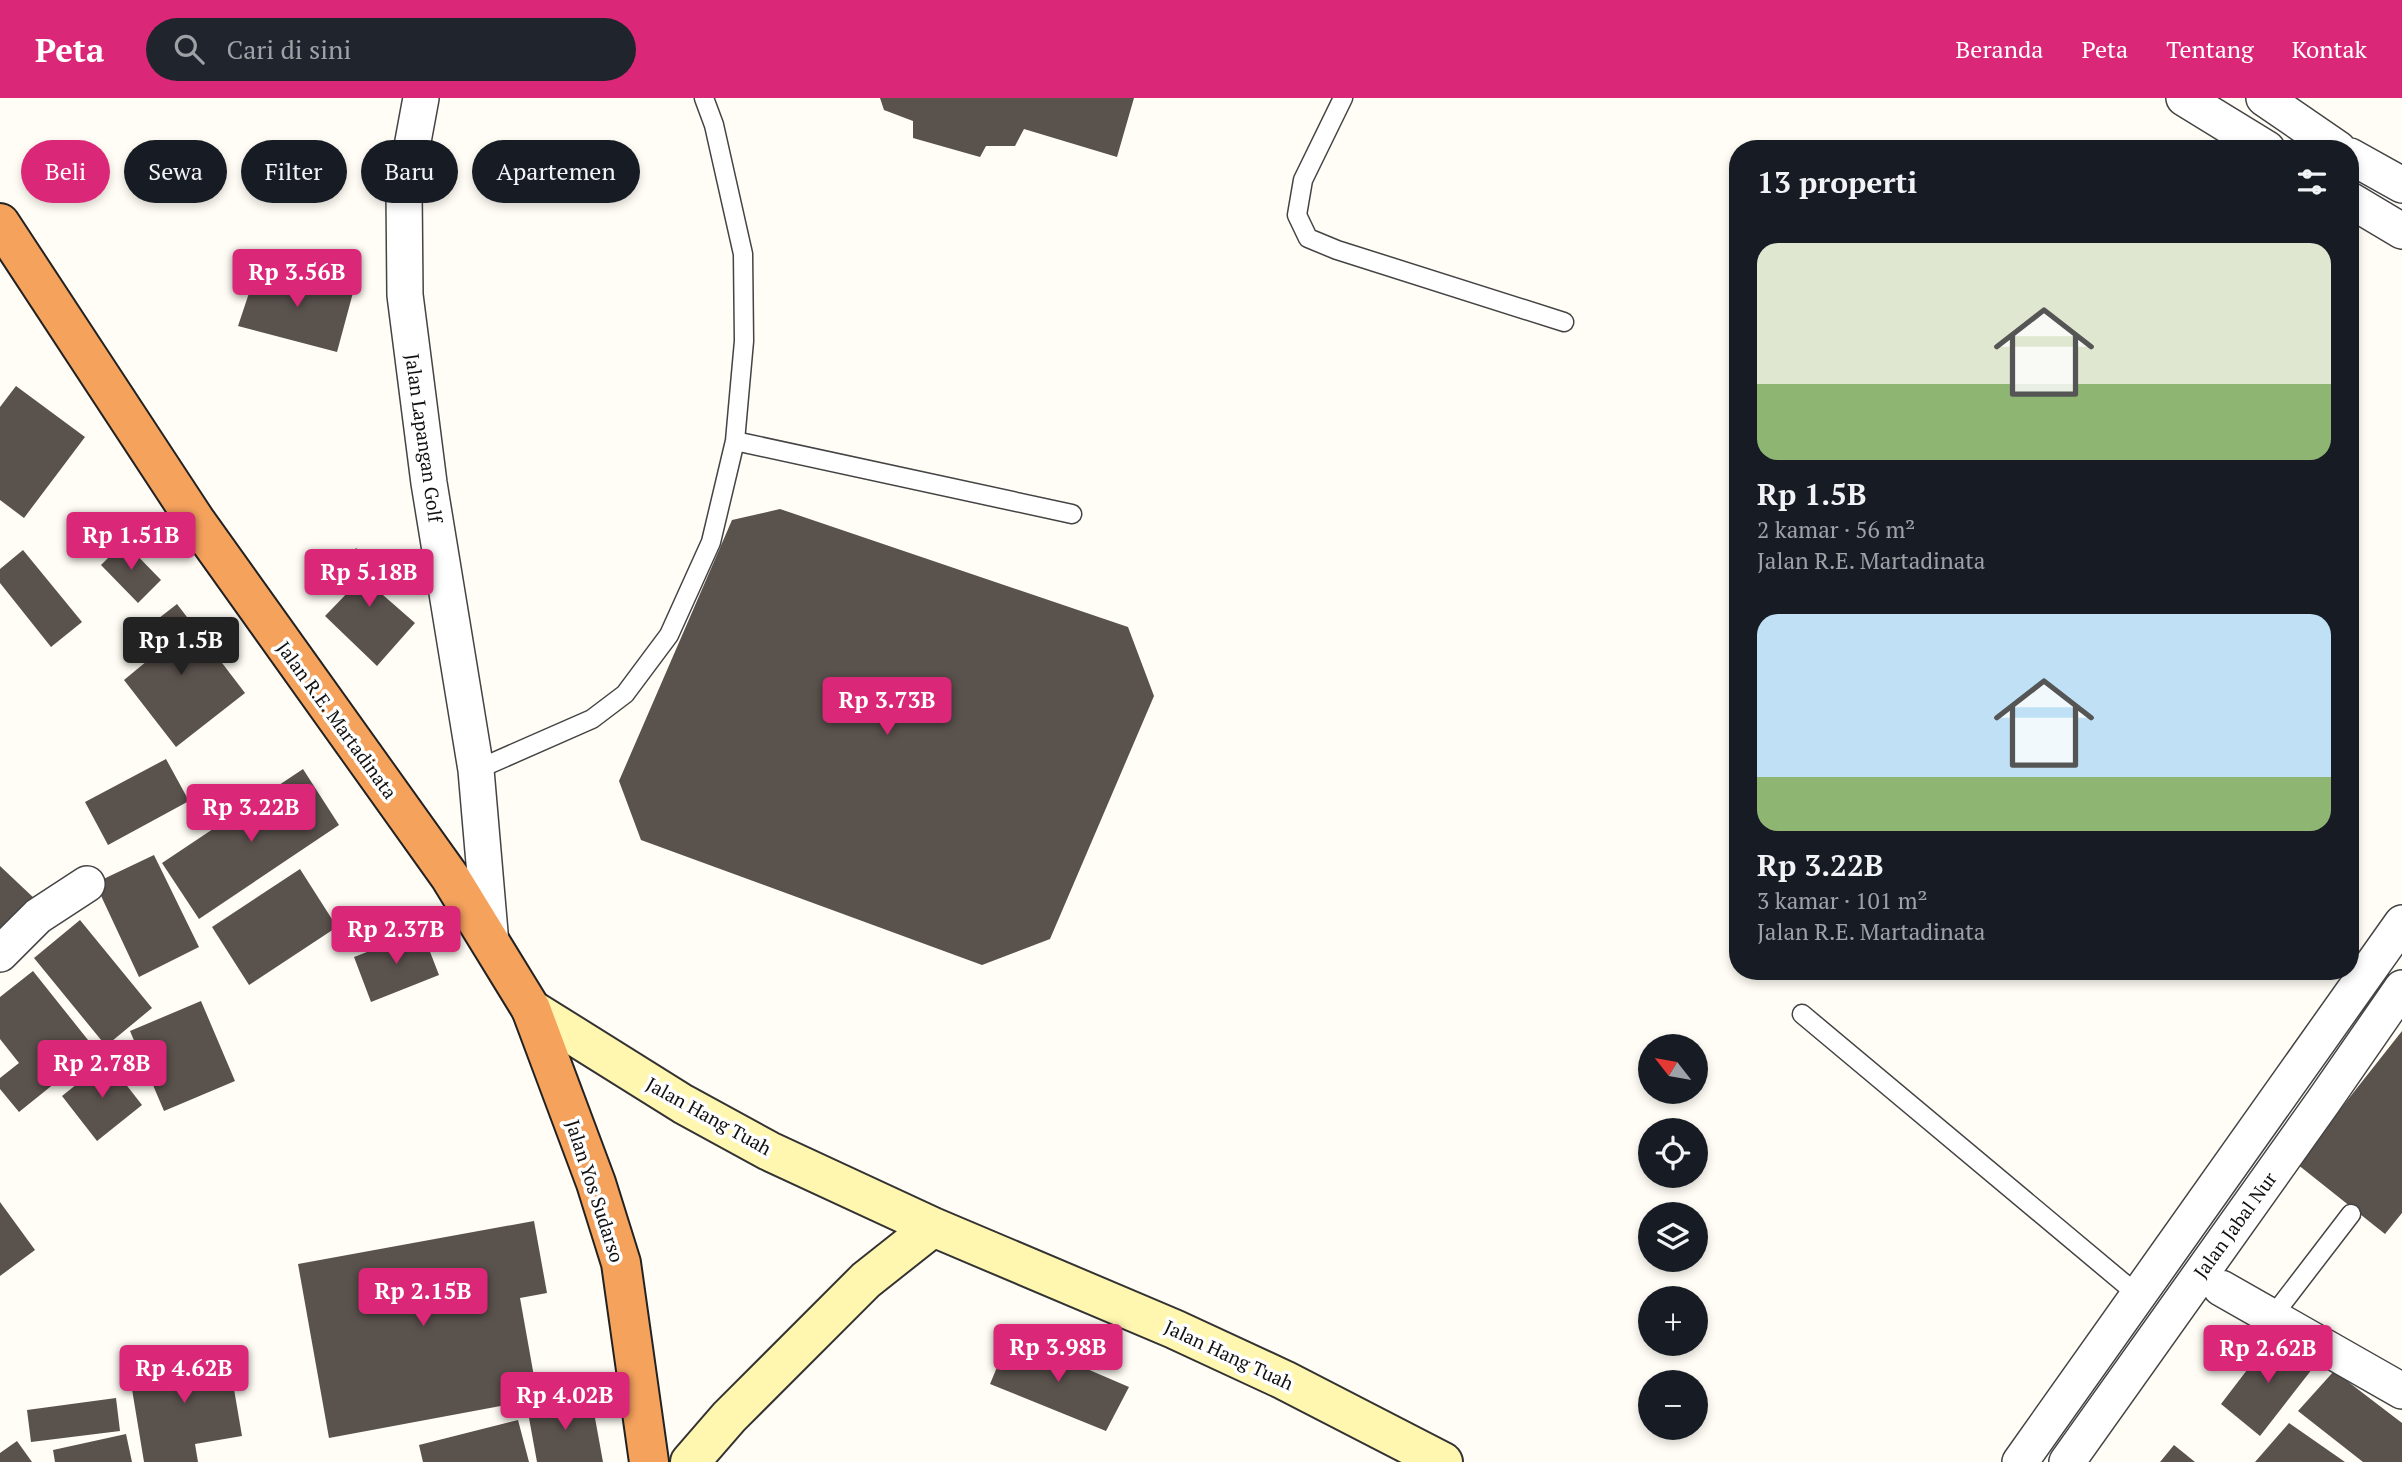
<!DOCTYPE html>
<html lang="id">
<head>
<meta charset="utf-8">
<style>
  :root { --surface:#171b24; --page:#20242c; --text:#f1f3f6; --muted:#9ea1a6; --accent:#db2777 }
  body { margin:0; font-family:"PT Serif",serif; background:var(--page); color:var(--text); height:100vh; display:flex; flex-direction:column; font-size:26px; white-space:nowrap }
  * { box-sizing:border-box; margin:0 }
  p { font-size:23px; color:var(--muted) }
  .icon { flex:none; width:38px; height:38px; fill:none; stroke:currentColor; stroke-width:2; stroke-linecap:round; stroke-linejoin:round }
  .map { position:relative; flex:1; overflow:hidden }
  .panel { position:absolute; left:1729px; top:42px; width:630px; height:840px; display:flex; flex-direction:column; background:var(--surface); border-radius:28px; box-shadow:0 4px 10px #0003 }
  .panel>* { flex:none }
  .guide { position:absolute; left:21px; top:42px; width:665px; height:63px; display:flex; gap:14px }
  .needle { width:46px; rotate:301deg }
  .buttons { position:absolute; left:1638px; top:936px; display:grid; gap:14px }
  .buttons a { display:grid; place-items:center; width:70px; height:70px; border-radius:50%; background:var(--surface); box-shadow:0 4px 10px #0003; font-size:35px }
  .price { position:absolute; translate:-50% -60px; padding:0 16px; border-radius:7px; background:var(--accent); color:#fff; font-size:23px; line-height:46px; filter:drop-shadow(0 2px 4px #0008) }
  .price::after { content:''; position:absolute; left:50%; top:42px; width:21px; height:16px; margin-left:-10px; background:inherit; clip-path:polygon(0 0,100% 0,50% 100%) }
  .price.current { background:#222; color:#fff }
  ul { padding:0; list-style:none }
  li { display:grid; align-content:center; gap:14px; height:371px; padding:0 28px }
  li span { display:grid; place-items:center; height:217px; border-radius:21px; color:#555 }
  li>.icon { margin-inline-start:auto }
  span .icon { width:126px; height:126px; fill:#fffc; stroke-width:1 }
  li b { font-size:30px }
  h2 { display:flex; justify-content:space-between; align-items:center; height:84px; padding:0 28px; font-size:30px }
  .tag { padding:0 24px; border-radius:32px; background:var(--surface); box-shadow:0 4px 10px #0003; font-size:24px; line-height:63px }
  .tag.current { background:var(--accent); color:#fff }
  header { display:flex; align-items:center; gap:42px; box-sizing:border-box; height:98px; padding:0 35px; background:var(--accent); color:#fff }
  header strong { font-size:33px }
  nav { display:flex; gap:38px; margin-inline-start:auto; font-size:24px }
  .search { width:490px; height:63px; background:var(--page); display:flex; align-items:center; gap:18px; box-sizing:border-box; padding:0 24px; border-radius:38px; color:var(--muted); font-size:26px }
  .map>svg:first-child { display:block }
</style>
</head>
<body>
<header>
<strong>Peta</strong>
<div class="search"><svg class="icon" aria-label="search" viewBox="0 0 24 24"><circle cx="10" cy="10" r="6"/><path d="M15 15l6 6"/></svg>Cari di sini</div>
<nav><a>Beranda</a><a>Peta</a><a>Tentang</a><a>Kontak</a></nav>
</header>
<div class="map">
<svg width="2402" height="1364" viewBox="0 0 2402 1364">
  <rect width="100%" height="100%" fill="#fffdf5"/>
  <path fill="#5a524d" d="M880,0H1134L1117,59L1024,31L1015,48H986L980,59L913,40V23L884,12Z
    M258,168L354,191L337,254L238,228Z
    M16,288L85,339L24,420L0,402V309Z
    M780,411L1128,529L1154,598L1050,841L982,867L641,742L619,683L732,422Z
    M124,444L161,482L138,505L101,467Z
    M356,450L397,479L383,497L415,525L377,568L325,518L354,488L338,474Z
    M23,452L82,524L51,549L0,485V471Z
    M177,506L245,595L176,649L124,582L147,563L131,542Z
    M166,661L189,703L108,747L85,704Z
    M303,671L339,727L199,821L162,765Z
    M154,757L199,849L139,879L95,785Z
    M0,768L36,802L0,834Z
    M300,771L337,829L249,887L212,829Z
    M80,822L152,910L106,948L34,860Z
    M422,833L439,877L371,904L354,859Z
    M33,873L96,952L19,1014L0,991V980L19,965L0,941V899Z
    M201,903L235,983L164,1013L130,933Z
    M2402,933V1115L2385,1136L2297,1066Z
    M107,962L142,1007L97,1043L62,998Z
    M0,1104L35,1152L0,1178Z
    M534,1123L547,1195L520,1200L538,1301L329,1340L298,1166Z
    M1010,1238L1129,1289L1106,1333L990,1286Z
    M2273,1238L2316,1266L2260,1338L2221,1306Z
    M227,1250L242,1338L195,1346L198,1364H144L128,1267Z
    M2334,1273L2402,1325V1364H2363L2298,1313Z
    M591,1298L603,1364H537L527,1309Z
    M116,1300L120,1333L31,1344L27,1312Z
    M518,1322L529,1364H423L419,1347Z
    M2289,1325L2345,1364H2255Z
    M126,1336L132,1364H55L53,1352Z
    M17,1343L32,1364H0V1355Z
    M2174,1347L2195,1364H2160Z"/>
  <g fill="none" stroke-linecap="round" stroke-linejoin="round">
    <g stroke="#444" stroke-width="21">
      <path id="lane" d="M1343,0L1303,82L1297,117L1308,140L1337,152L1564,224
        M735,343L1072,416
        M476,672L592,621L625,596L669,537L711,444L735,343L744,243L743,156L714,27L704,0
        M1802,916L2138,1197
        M2272,1219L2351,1116"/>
    </g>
    <g stroke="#444" stroke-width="38">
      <path id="street" d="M421,0L404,92L405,197L429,385L476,672L491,846
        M2184,0L2267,51
        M2264,0L2338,51
        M2350,58L2402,87
        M2350,102L2402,133
        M0,856L38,818L87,786
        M2221,1190L2402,1293
        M2020,1364L2402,825
        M2067,1364L2323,1004L2402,890"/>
    </g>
    <g stroke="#333" stroke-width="42">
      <path id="secondary" d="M531,911L683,1006L769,1053L933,1129L1174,1231L1284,1282L1443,1364
        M690,1364L729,1319L866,1182L933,1129"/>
    </g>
    <g stroke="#222" stroke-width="42">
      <path id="highway" d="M0,125L195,422L450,779L531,911L596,1085L621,1165L649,1364"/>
    </g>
    <use href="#lane" stroke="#fff" stroke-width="18"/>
    <use href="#street" stroke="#fff" stroke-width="35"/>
    <use href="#secondary" stroke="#fff6b0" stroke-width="38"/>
    <use href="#highway" stroke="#f5a25d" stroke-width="38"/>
  </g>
  <g text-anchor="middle" stroke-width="7" stroke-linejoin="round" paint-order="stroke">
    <g font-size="19" fill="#111" stroke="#fff">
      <text transform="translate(424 340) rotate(82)" y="7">Jalan Lapangan Golf</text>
      <text transform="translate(337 622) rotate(54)" y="7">Jalan R.E. Martadinata</text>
      <text transform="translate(709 1018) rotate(29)" y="7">Jalan Hang Tuah</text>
      <text transform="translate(595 1093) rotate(72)" y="7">Jalan Yos Sudarso</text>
      <text transform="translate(2235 1127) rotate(-54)" y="7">Jalan Jabal Nur</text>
      <text transform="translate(1229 1257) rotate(25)" y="7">Jalan Hang Tuah</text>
    </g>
  </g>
</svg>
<div class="buttons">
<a><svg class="needle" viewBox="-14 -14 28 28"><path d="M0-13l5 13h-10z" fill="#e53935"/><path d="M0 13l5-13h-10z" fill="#9ea1a6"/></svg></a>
<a><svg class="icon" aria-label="locate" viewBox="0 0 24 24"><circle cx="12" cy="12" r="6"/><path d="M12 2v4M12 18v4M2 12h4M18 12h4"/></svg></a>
<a><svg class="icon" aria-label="layers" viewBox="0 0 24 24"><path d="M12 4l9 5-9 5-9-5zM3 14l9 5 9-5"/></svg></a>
<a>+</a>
<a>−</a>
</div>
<b class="price" style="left:297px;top:211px">Rp 3.56B</b>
<b class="price" style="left:131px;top:474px">Rp 1.51B</b>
<b class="price" style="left:369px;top:511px">Rp 5.18B</b>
<b class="price current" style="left:181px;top:579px">Rp 1.5B</b>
<b class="price" style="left:887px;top:639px">Rp 3.73B</b>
<b class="price" style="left:251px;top:746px">Rp 3.22B</b>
<b class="price" style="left:396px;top:868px">Rp 2.37B</b>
<b class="price" style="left:102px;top:1002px">Rp 2.78B</b>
<b class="price" style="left:423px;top:1230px">Rp 2.15B</b>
<b class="price" style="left:1058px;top:1286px">Rp 3.98B</b>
<b class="price" style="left:2268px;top:1287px">Rp 2.62B</b>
<b class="price" style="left:184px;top:1307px">Rp 4.62B</b>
<b class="price" style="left:565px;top:1334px">Rp 4.02B</b>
<div class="guide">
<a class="tag current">Beli</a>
<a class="tag">Sewa</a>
<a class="tag">Filter</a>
<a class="tag">Baru</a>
<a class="tag">Apartemen</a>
</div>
<section class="panel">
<h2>13 properti<svg class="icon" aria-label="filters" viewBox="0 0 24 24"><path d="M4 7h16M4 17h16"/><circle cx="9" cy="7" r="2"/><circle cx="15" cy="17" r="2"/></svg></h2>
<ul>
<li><span style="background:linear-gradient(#dfe7d0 65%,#8fb573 0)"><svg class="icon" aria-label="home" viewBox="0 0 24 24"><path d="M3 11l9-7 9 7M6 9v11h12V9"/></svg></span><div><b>Rp 1.5B</b><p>2 kamar · 56 m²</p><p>Jalan R.E. Martadinata</p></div></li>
<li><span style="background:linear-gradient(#bfe0f5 75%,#8fb573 0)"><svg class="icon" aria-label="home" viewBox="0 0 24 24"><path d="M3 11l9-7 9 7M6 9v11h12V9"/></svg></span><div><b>Rp 3.22B</b><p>3 kamar · 101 m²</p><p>Jalan R.E. Martadinata</p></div></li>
</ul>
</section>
</div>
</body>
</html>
